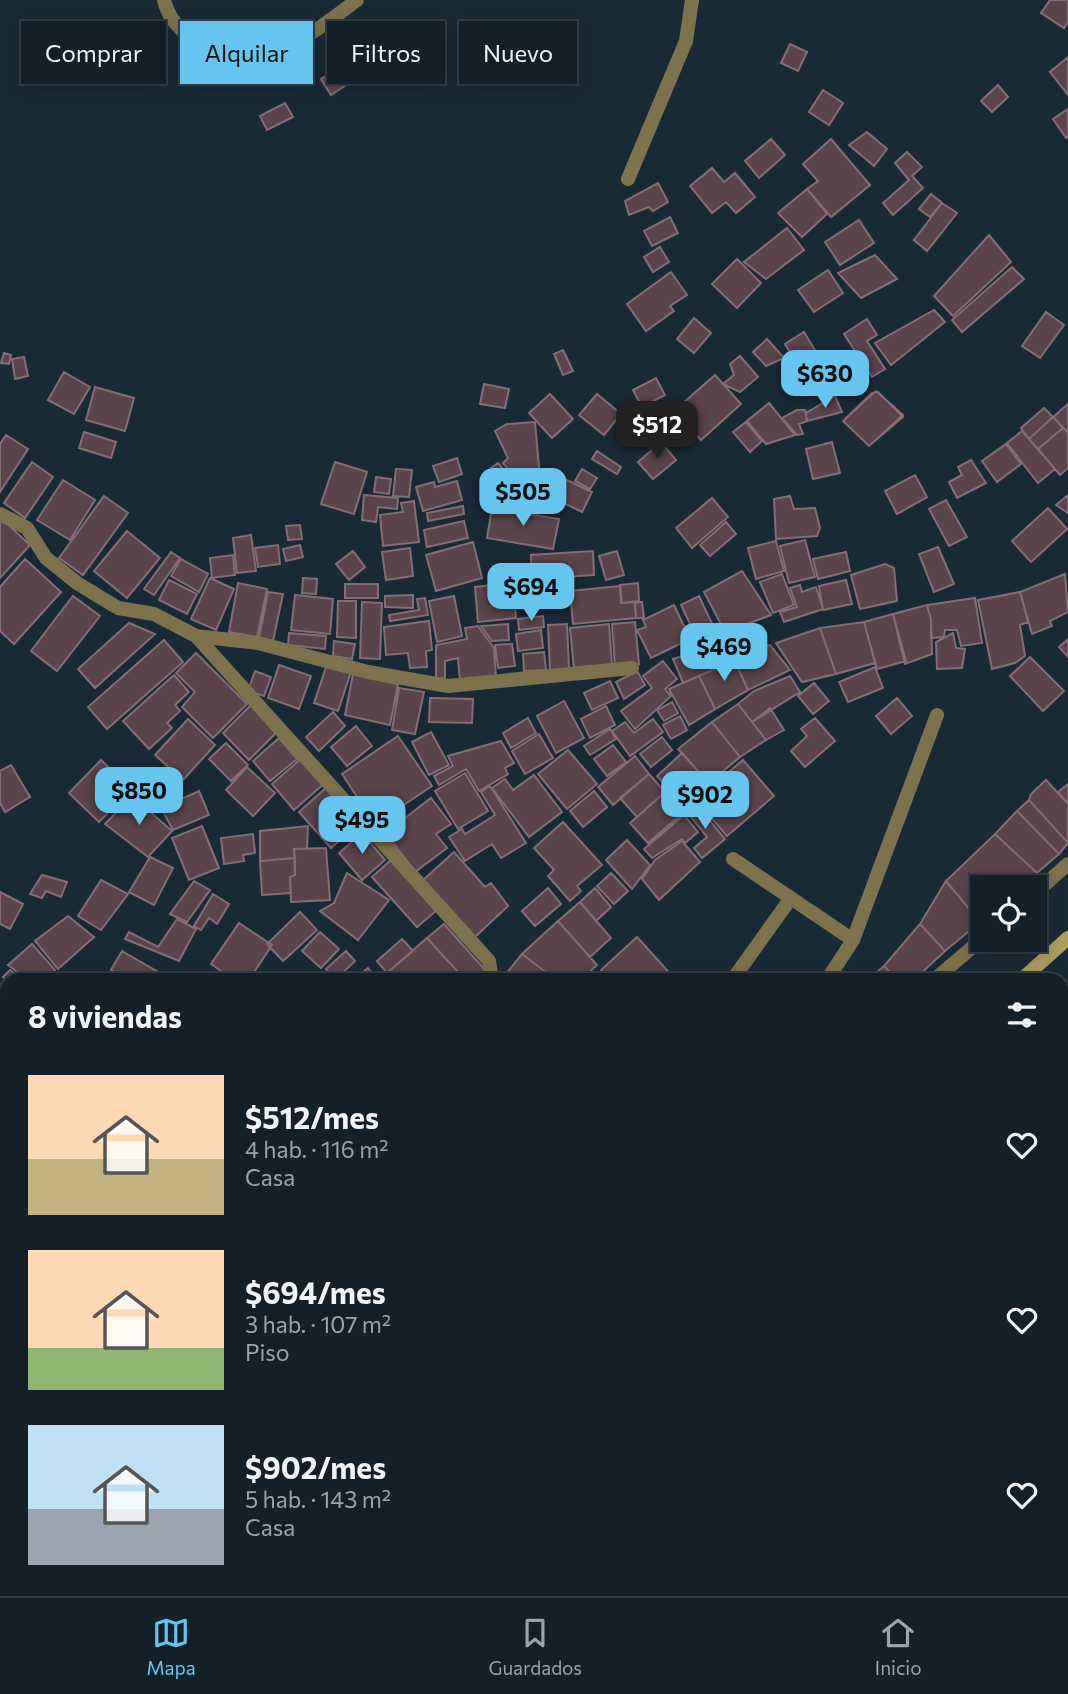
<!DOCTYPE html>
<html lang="es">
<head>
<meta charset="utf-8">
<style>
  :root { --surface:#132029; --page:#202d35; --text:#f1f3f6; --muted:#9da3a8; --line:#323e46; --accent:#65c5ee }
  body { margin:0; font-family:Commissioner,sans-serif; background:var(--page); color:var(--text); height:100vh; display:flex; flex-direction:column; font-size:26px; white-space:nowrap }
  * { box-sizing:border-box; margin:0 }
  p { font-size:23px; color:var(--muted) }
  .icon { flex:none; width:38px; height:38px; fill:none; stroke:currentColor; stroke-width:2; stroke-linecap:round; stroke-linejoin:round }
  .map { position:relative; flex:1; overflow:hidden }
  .sheet { position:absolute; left:0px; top:973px; width:1069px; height:623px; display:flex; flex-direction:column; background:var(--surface); border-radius:21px 21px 0 0; box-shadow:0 4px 18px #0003,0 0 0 2px var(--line) }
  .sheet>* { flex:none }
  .hud { position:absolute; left:21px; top:21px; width:700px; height:63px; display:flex; gap:14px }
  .controls { position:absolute; left:970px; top:875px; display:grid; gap:14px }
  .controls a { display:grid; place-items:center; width:77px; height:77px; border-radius:0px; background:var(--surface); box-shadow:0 4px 18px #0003,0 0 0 2px var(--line); font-size:35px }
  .price { position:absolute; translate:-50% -60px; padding:0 16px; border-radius:14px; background:var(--accent); color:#111; font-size:23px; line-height:46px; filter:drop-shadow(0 2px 4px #0008) }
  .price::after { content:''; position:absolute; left:50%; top:42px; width:21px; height:16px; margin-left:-10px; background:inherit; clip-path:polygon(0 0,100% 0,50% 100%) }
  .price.selected { background:#222; color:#fff }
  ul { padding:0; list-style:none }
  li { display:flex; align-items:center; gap:21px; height:175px; padding:0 28px }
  li span { display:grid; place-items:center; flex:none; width:196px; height:140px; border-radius:0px; color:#555 }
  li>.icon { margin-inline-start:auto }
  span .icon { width:84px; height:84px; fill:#fffc; stroke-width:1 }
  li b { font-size:30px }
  h2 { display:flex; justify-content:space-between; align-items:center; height:84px; padding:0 28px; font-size:30px }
  .tag { padding:0 24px; border-radius:0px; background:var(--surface); box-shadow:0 4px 18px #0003,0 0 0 2px var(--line); font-size:24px; line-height:63px }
  .tag.selected { background:var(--accent); color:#111 }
  .tab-bar { display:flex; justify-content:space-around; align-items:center; height:98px; border-top:2px solid var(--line); background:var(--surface); font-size:19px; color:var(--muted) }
  .tab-bar a { display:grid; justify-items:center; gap:4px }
  .tab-bar .selected { color:var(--accent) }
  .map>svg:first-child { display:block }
</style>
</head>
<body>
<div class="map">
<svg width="1068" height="1596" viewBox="0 0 1068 1596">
  <rect width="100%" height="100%" fill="#192a37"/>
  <path fill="#5a434a" stroke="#866d75" stroke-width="2" d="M1050,0H1068V22L1064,28L1041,13Z
    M368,39L392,54L375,69L357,49Z
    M790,44L807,52L798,71L781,63Z
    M1068,57V95L1050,72Z
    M345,64L355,79L331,95L321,79Z
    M998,85L1008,97L992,112L981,101Z
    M823,90L843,103L829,125L809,112Z
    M285,103L293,117L267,130L260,116Z
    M1068,109V137L1066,138L1053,119Z
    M867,132L887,149L874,166L849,145Z
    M771,139L785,155L759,178L745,161Z
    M831,139L870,185L831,217L807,189L818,181L803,164Z
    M907,152L922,167L912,176L923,188L893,215L883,203L909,180L895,163Z
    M712,168L724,182L735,173L755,197L736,213L726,202L712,213L690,186Z
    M658,183L668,202L653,211L649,207L629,215L625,201Z
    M807,189L827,214L802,237L778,213Z
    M931,194L942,203L930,217L919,209Z
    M942,203L957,213L927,251L914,240Z
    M670,217L678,233L652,246L644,231Z
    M859,220L874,243L840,265L825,242Z
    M787,228L804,250L766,279L744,262Z
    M989,235L1011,262L953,316L934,296Z
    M660,247L669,262L653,272L644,257Z
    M875,255L897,279L861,298L838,273Z
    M737,259L761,283L737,308L712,284Z
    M1012,267L1024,279L962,332L952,320Z
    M828,270L843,293L814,312L798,290Z
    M671,272L687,295L670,306L674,311L646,331L627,304Z
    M934,310L945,322L891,365L875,343Z
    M1046,312L1064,325L1040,358L1022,346Z
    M694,318L711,333L694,353L677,339Z
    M867,319L877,335L867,341L885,369L872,377L844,334Z
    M804,332L822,362L803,374L785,344Z
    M767,339L784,358L766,366L753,352Z
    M563,350L573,371L563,375L554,354Z
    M4,353L11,355L9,364L1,363Z
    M740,356L758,377L740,392L723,384L734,375L730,364Z
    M24,357L28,376L15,379L12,359Z
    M64,372L90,387L74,414L48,400Z
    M715,375L741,404L701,440L674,411Z
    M656,378L665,395L642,407L633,390Z
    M484,384L509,389L505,408L480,404Z
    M95,387L134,398L125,431L86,420Z
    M876,391L903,415L869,446L843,421Z
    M878,392L903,417L869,446L843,421L872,393Z
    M550,394L573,419L552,438L529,413Z
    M597,394L621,414L604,435L579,415Z
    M835,396L842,412L807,421L806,413Z
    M769,403L795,435L766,444L747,421Z
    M1068,404V433L1053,417Z
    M647,408L657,420L644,431L634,420Z
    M1044,408L1053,417L1029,439L1021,428Z
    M797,410H805L807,421L799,424L803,434L797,435L782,418Z
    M1053,417L1063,428L1038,449L1029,439Z
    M535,422L540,479L519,483L503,463L508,458L495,431L507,424Z
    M746,422L762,441L750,452L733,432Z
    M1063,428L1068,433V468L1060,475L1038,449Z
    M1022,431L1055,469L1038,483L1007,443Z
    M84,432L116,442L111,458L79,448Z
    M6,435L28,449L0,492V444Z
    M661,442L676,460L653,479L638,462Z
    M832,442L840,473L813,479L806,449Z
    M1006,444L1021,464L997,482L982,461Z
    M597,451L621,467L617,474L592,459Z
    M457,458L462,474L439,482L433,466Z
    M971,460L986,483L957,498L949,482L962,475L958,467Z
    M32,462L53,477L25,518L4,503Z
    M335,462L367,472L354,514L321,504Z
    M498,463L515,482L509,488L491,468Z
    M396,469L412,470L409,497L393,496Z
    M582,469L597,478L590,489L575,481Z
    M552,473L592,492L582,512L543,493Z
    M915,475L927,497L897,514L885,491Z
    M376,477L391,479L389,494L374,492Z
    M63,480L95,500L70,540L37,520Z
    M457,481L462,500L423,511L416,487L434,482L435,487Z
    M364,495L398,498L397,509L378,507L376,522L362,520Z
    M1068,495V513L1056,505Z
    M104,496L128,513L83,575L59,558Z
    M790,496L794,509L815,508L820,528L817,536L776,539L774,499Z
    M712,498L728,517L692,548L676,528Z
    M946,500L967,537L949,546L929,509Z
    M414,501L419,542L383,546L380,515L403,512L401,503Z
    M463,506L464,514L428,521L427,513Z
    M492,508L559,519L553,549L487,538Z
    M1048,508L1067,529L1031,562L1012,541Z
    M0,517L30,545L0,578Z
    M464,521L468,538L427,547L424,530Z
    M726,522L736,534L710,556L700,545Z
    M300,525L302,539L288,540L286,526Z
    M127,531L160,558L127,598L94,571Z
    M251,535L256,571L237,573L233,538Z
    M805,540L815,577L789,583L780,546Z
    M776,541L784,571L756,579L748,548Z
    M473,542L482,578L436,591L426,555Z
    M278,545L280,564L258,567L255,548Z
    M300,545L303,557L286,561L283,549Z
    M938,547L954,584L934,592L919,554Z
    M410,548L413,576L386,580L382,552Z
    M353,551L365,567L349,580L336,564Z
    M593,551L594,575L532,579L531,555Z
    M617,551L624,575L606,580L599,556Z
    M171,552L180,558L154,595L144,589Z
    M846,552L850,571L818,579L813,559Z
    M233,555L235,575L212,578L210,558Z
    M25,559L61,592L14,644L0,631V587Z
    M181,559L208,574L199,592L171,576Z
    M885,564L894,568L897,601L860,609L851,575Z
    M742,571L771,615L725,632L704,592Z
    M782,574L794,605L773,613L760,582Z
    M1065,574L1068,612L1050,621L1052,626L1032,634L1020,592Z
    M210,578L234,589L216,630L191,619Z
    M303,578L317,579L316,594L302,593Z
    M169,580L197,594L187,614L159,600Z
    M846,580L852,604L823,610L819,586Z
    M238,583L267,589L257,637L229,632Z
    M513,583L516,618L478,622L475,587Z
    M638,583L639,601L622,603L620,585Z
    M345,584H378V598H345Z
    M800,585L802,592L816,587L823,609L784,622L780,612L797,607L790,588Z
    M620,586L621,603L635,602L636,618L573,624L570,591Z
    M268,592L283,594L273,641L259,638Z
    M1020,592L1028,622L1020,625L1025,656L1015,663L992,669L978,600Z
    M295,595L333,599L330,634L291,630Z
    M413,595V608L385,607V596Z
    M73,596L100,616L57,671L31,651Z
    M454,596L462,636L437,642L429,601Z
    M699,596L715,630L697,639L681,605Z
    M425,598L428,615L390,621L389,615L419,610L417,599Z
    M975,598L982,643L961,646L957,630H945L944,637L931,638V619L927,605Z
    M338,601H356V638L337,637Z
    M362,602L382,603L380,659L360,658Z
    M642,602L644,618H636L635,603Z
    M674,605L690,639L651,658L637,630L646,627L643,620Z
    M927,605L931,619L932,654L905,664L893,614Z
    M893,614L906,661L877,669L864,622Z
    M543,616L544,627L519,630L518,619Z
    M429,621L432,650L426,651L427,667L410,668L408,653L386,655L384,627Z
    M635,622L639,664L615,666L612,624Z
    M864,622L875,663L836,674L820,628Z
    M129,623L155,634L95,688L78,669Z
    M508,624L509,640L492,641L481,626Z
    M567,624L569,669L550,670L548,625Z
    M609,624L612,665L574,669L570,628Z
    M478,626L494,648L496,678L460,682L458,658L445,661V678L436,679V645L467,639L465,628Z
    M820,628L836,674L802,682L776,643Z
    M541,630L543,648L518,651L516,634Z
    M289,633L326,636L325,649L288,645Z
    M953,633L956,648L965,649L962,668L937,669L936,642Z
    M1068,639V657L1059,647Z
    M164,640L183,662L107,729L88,707Z
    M334,641L355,644L352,659L333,656Z
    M727,643L732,655L721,660L724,665L683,683L673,659Z
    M512,644L515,666L498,668L495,645Z
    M770,645L790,670L748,690L732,655Z
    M544,652L546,670L524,671L523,654Z
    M196,653L247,704L213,738L182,707L195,692L176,673Z
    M732,655L748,690L715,709L699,676L724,665L721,660Z
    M1030,657L1064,691L1043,711L1010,676Z
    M663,661L677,679L665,689L671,696L635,729L621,711L652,688L643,676Z
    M327,664L351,672L338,711L314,703Z
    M279,665L311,676L299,709L268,698Z
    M875,667L883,688L848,702L839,682Z
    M255,671L271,677L264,696L248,691Z
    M637,671L645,685L624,699L616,682Z
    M353,674L398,684L390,725L345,715Z
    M174,675L189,692L175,705L180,711L167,723L172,728L149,749L123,721Z
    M699,676L715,709L689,725L669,689Z
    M790,676L800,692L752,722L738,704L754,691Z
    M610,681L618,698L592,710L584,693Z
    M814,683L829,701L813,714L798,696Z
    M399,688L424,692L415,734L392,730Z
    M430,698L473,699L472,723L429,722Z
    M897,698L912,716L891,734L876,716Z
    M564,701L584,738L556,753L537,716Z
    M672,702L678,713L664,721L657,710Z
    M738,704L766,740L740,757L712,722Z
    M251,705L277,732L249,760L223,733Z
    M606,706L615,725L590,738L581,719Z
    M770,708L784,730L766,740L752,722Z
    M333,712L345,726L319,751L306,737Z
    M680,716L687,730L671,739L663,725Z
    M528,718L536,733L511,748L503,733Z
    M815,718L835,741L805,767L791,751L807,736L801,729Z
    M188,719L215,745L183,780L155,755Z
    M653,719L663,732L630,756L612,731L625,722L634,733Z
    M712,722L740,757L709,783L678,749Z
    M356,726L372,746L347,766L331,747Z
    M610,729L616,739L590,755L584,746Z
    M431,732L449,765L429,775L412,742Z
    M539,734L553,758L525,774L512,751Z
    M398,736L432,786L375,824L342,774Z
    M662,737L672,750L651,767L640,754Z
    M279,738L297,759L270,781L253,761Z
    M501,741L514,763L505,768L508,774L479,791L466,769L439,785L434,776L453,766L448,756Z
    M226,743L248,765L231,781L209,759Z
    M613,745L626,762L607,776L594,759Z
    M568,750L597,784L567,809L538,774Z
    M682,753L709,783L684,806L657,776Z
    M635,756L649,774L613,805L598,787Z
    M303,757L326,782L294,810L272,784Z
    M101,760L131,789L99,822L69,793Z
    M743,760L774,796L727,836L696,800Z
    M11,765L30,797L5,812L0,803V771Z
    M247,767L275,793L253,816L226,790Z
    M465,773L488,811L458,829L435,791Z
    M649,774L665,792L637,817L620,798Z
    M534,775L562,812L529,837L492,788L505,779L513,790Z
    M1046,780L1068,804V843L1029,800L1031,794Z
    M1068,784V804L1058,792Z
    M328,786L361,822L331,848L299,812Z
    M490,786L526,843L501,858L492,844L465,861L449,837L462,829L465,834L495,815L481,792Z
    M199,791L209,815L173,830L161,808Z
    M594,791L607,807L583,827L570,811Z
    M665,792L683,813L648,843L630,823Z
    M132,796L172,831L148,857L105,824Z
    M431,798L451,824L436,834L447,848L415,872L386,833Z
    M693,800L725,839L702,858L694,848L707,837L691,817L694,815L686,805Z
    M1029,800L1068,843L1059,854L1017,811Z
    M1017,811L1059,854L1037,873L995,834Z
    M684,815L698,832L685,843L682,839L652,858L644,849Z
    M563,822L602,865L577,886L581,891L570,901L548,876L554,870L534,848Z
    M202,826L219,868L189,880L172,838Z
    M308,826L307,849H294L295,858L260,861V831Z
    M362,833L385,860L362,880L339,853Z
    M253,834L255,853L243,855L244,861L224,864L221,838Z
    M995,834L1037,873L1020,887H982L980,922L946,881Z
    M627,840L650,865L632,889L606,860Z
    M682,841L700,862L659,900L642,879L655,860Z
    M326,848L330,900L291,902L290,877L295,875L294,849Z
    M454,852L485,887L491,883L508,906L474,938L422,881Z
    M150,857L173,868L154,905L129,892Z
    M295,858V875L290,877L291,893L262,895L260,861Z
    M391,860L436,911L417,927L372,877Z
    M347,873L389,900L358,940L320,911L334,903Z
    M611,873L628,891L614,904L597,886Z
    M42,875L67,882L61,897L46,891L42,898L30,894Z
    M101,880L128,894L101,930L78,916Z
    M194,881L210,890L187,922L170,914Z
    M946,881L980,922L945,951L920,924Z
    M548,888L561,904L535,926L522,911Z
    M595,888L611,907L596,921L580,902Z
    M0,892L23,904L10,929L0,924Z
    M213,894L229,904L217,924L209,918L201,930L194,926Z
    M580,902L611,938L590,957L558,921Z
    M300,912L317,930L283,961L267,944Z
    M68,916L94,937L58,969L35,941Z
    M177,919L196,929L179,961L125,939L129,932L158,947Z
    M558,921L597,965L581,980H556L522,954Z
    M239,923L272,945L249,980H234L211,964Z
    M444,924L486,971L476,980H448L457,971L427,938Z
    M920,924L945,951L914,980H897L884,966Z
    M320,932L339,949L321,968L302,951Z
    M637,937L676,980H610L601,970Z
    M427,938L457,971L448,980H393L387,973Z
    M402,939L413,951L387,973L377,961Z
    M32,944L55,970L46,980H28L8,965Z
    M122,951L158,972L154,980H127L111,970Z
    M346,951L355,961L335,980L326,969Z
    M522,954L556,980H505V975Z
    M884,966L897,980H868Z
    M368,968L377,980H354Z
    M10,970L24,980L7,981L3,977Z
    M111,973L123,980H107Z
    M4,982L7,986L5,1009L0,1003V985Z
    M0,1011L7,1012V1047L0,1044Z
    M0,1073L7,1076V1104L0,1101Z
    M0,1112L7,1117V1135L0,1145Z
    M7,1143V1165L0,1159V1151Z
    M7,1169V1209L0,1203V1177Z
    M7,1225V1239L0,1233Z
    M3,1240L7,1245V1268L0,1276Z
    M7,1275V1304L0,1296V1281Z
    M5,1304L7,1317L4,1320L0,1308Z
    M7,1350V1366L0,1359Z
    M7,1377V1419L0,1413V1384Z
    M0,1415L7,1421L0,1433L7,1440L0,1447Z
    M7,1486V1545L0,1548V1493Z
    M0,1572L7,1580V1589H10L3,1596H0Z
    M14,1589H27L33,1596H7Z
    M46,1589H75L70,1593L72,1596H38Z
    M120,1589H149L156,1595L114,1596Z"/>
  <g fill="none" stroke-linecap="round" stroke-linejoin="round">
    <path stroke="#7e724d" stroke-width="14" d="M164,0C168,18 178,26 191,39C240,90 313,34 357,0
      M628,179L686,41L692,0
      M733,859L853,940
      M733,979L791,898
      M1062,1202L1068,1197
      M1062,1269L1068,1264
      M1062,1314L1068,1309
      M1062,1510L1068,1505
      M655,1596L662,1589
      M692,1596L700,1589
      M965,1596L973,1589"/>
    <path stroke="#7e724d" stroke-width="14" d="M0,514L27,528L46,558L77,583L118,608L154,614L196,636L489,961L492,980
      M196,636L258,643L368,672L448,686L632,668
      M1034,894L1068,864
      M827,980L853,940L937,715
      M934,980L982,939
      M0,1479L7,1473
      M297,1589L304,1596
      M213,1596L220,1589"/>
    <path stroke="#b09c60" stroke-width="14" d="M1021,980L1068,938
      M1062,1009L1068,1004
      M354,1596L361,1589
      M424,1596L432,1589"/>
  </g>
</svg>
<div class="controls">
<a><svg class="icon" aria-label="locate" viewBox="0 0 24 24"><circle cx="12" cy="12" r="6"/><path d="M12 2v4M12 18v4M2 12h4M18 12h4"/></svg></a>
</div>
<b class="price" style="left:825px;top:410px">$630</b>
<b class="price selected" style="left:657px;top:461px">$512</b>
<b class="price" style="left:523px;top:528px">$505</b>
<b class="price" style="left:531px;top:623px">$694</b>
<b class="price" style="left:724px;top:683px">$469</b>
<b class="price" style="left:139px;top:827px">$850</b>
<b class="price" style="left:705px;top:831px">$902</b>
<b class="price" style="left:362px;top:856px">$495</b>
<div class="hud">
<a class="tag">Comprar</a>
<a class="tag selected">Alquilar</a>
<a class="tag">Filtros</a>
<a class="tag">Nuevo</a>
</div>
<section class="sheet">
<h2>8 viviendas<svg class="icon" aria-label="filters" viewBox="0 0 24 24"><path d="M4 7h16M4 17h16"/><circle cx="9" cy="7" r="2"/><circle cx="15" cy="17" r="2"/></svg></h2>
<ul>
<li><span style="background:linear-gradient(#ffd9b3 60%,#c2b280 0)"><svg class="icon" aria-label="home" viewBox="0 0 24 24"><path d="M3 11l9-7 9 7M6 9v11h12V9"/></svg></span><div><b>$512/mes</b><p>4 hab. · 116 m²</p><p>Casa</p></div><svg class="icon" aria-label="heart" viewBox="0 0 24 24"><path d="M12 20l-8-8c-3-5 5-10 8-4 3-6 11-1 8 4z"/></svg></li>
<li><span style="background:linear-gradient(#ffd9b3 70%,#8fb573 0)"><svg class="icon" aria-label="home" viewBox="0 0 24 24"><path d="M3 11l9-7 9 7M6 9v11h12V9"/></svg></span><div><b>$694/mes</b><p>3 hab. · 107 m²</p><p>Piso</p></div><svg class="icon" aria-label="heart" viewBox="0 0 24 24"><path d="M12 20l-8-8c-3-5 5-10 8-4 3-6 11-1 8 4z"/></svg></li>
<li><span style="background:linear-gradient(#bfe0f5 60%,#9aa5b1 0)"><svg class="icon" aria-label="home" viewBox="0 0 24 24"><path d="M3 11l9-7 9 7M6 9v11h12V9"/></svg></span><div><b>$902/mes</b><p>5 hab. · 143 m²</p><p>Casa</p></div><svg class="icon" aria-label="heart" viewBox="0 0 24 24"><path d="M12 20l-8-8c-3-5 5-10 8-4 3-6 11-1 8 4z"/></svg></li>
</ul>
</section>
</div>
<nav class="tab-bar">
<a class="selected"><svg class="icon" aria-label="map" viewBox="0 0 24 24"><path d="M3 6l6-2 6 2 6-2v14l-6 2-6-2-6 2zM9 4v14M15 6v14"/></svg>Mapa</a>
<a><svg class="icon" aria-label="saved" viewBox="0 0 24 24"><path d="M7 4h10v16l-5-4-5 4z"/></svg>Guardados</a>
<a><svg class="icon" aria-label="home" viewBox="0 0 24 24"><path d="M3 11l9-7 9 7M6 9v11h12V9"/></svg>Inicio</a>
</nav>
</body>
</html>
